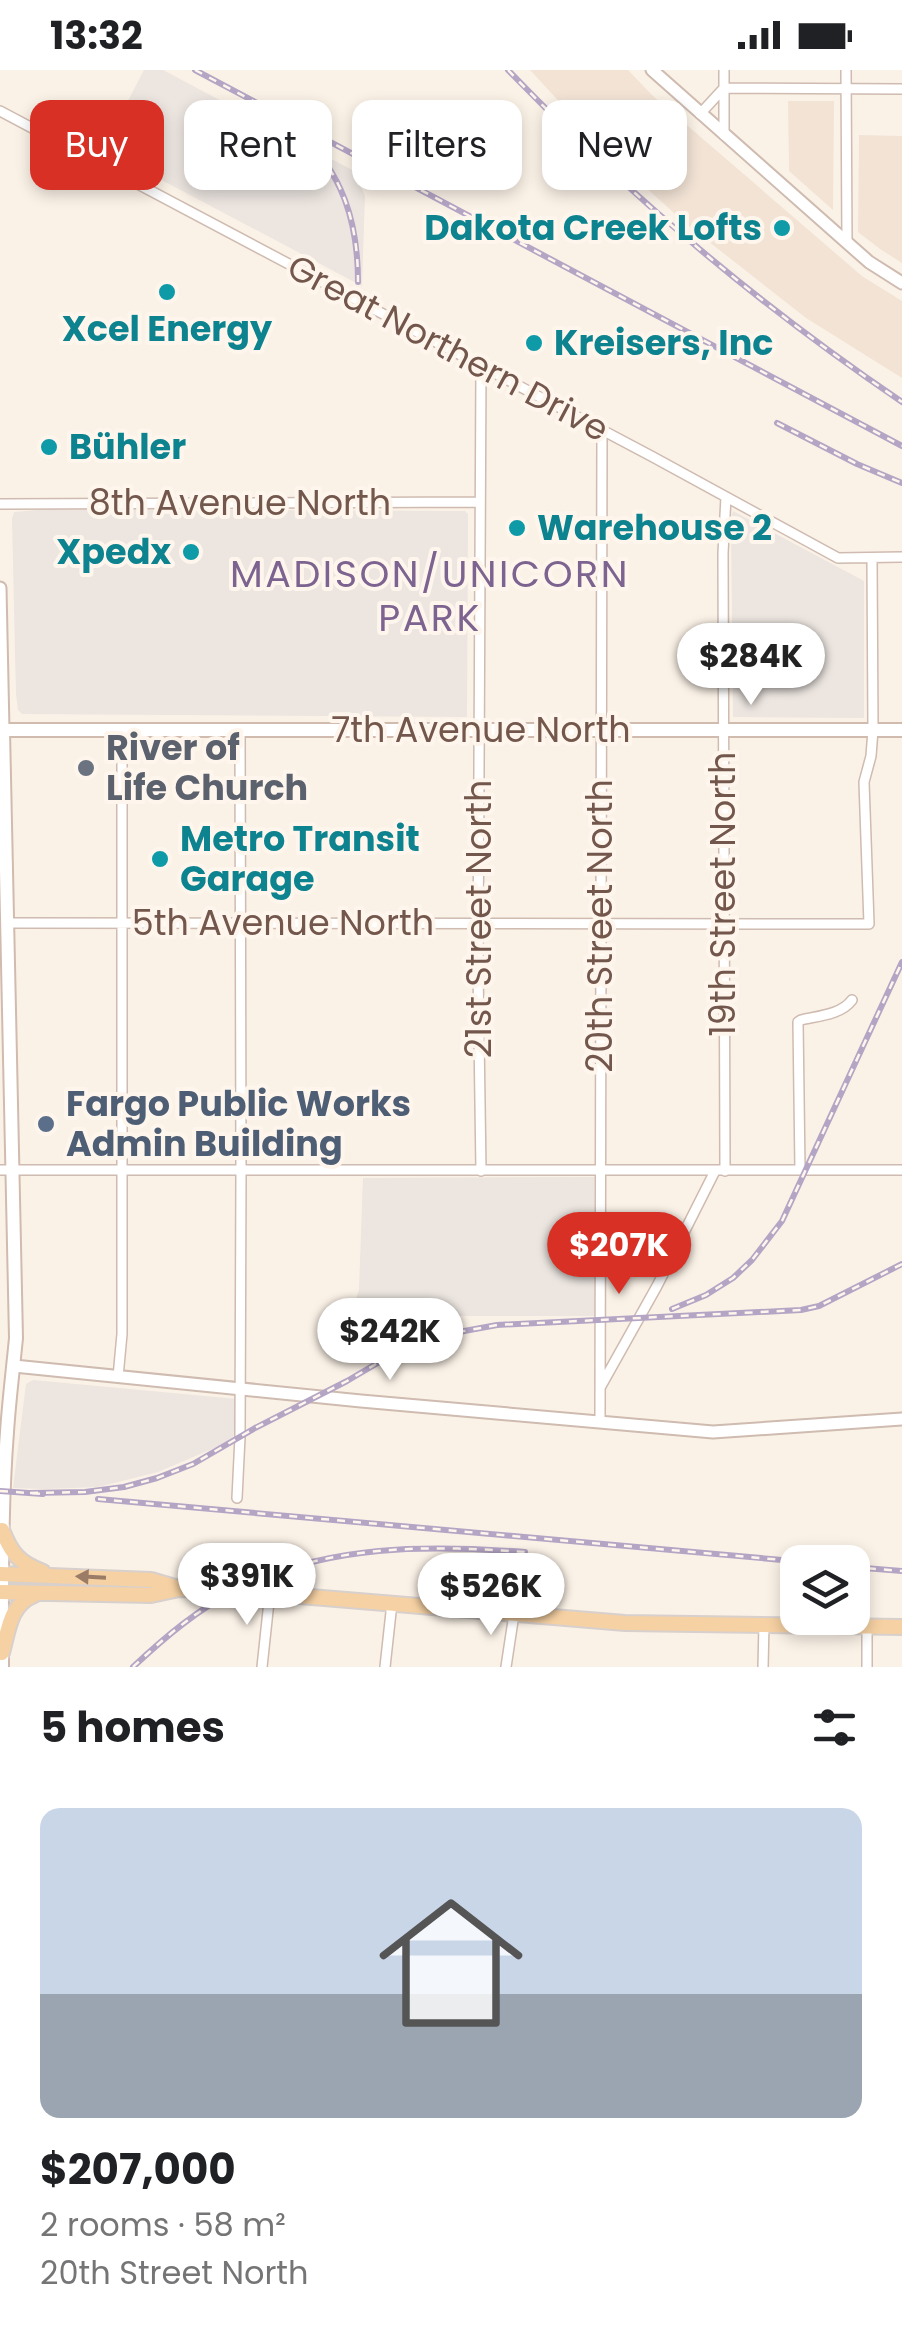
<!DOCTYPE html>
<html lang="en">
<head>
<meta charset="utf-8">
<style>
  :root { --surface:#fff; --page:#f6f6f6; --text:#202124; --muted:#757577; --accent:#d93025 }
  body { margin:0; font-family:Poppins,sans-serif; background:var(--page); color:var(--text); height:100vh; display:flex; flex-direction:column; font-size:38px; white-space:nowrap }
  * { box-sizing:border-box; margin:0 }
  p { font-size:32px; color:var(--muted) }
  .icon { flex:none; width:55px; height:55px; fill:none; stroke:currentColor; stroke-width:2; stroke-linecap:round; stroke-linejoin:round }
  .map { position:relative; height:1597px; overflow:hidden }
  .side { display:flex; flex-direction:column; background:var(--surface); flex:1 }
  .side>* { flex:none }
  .banner { position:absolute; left:30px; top:30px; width:842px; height:90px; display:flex; gap:20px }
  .fabs { position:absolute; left:780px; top:1475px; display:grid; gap:20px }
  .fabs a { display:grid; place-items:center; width:90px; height:90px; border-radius:20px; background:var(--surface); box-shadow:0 5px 15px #0003; font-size:50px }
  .price { position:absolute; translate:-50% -85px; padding:0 22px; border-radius:35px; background:#fff; color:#222; font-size:32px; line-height:65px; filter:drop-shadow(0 2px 5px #0008) }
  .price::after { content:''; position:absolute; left:50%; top:60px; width:30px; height:22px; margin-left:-15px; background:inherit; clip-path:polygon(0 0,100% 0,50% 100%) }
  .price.active { background:var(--accent); color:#fff }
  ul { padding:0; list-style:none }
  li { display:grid; align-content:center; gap:20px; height:530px; padding:0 40px }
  li span { display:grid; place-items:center; height:310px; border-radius:20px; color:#555 }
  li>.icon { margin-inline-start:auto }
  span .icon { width:180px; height:180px; fill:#fffc; stroke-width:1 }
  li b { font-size:42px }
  h2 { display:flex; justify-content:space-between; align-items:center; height:120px; padding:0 40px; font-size:42px }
  .pill { padding:0 35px; border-radius:20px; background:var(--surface); box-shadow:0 5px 15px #0003; font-size:35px; line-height:90px }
  .pill.active { background:var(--accent); color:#fff }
  .status { display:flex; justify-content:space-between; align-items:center; height:70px; padding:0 50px; background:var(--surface); direction:ltr }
  .status svg { height:28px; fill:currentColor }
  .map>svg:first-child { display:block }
</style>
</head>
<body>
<div class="status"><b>13:32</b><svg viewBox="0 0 49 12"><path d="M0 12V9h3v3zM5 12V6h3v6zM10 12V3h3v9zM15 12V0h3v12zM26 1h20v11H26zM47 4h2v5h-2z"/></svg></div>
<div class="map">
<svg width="902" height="1597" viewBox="0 0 902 1597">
  <rect width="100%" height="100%" fill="#fbf2e7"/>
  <path fill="#f2e3d5" d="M530,0H628L653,26L862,206L902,231V308L806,248L685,153L600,76Z
    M788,31H834L833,140L789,101Z
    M859,65L902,66V193L880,179L858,162Z"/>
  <path fill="#ece5e0" d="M144,0H163L354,101L365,126L362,216L103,79Z
    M48,439L465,441L468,444L467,647L22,644L18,640L16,624L12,449L14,442Z
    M733,441L864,511V648L733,647L731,449Z
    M594,1107L595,1246H400L395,1263L348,1260L359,1219L363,1108Z
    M33,1310L237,1329L233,1370L158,1402L98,1417L47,1419L13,1418L26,1314Z"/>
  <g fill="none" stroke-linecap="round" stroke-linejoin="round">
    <g stroke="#cfbbb0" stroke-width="12">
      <path id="minor" d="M724,0V65
        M846,0L847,171
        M0,41L653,387L838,488L902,487
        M700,44L724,18L902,19
        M0,434L480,432
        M8,853L869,854L864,712L871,686L873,660L872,488
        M0,1100H902
        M800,1100L798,952L801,950C817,946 841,945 852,930
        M481,1101L478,897L481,296
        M725,1101L723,483L726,427
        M118,1307L122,1264V659
        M601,1316L657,1216L715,1101
        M600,1352L602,360
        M237,1428L240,1367L241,1101L240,659
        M262,1597L270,1522
        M385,1597L392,1533
        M506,1597L514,1544
        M763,1597L764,1554
        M867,1597V1555"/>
    </g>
    <g stroke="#cfbbb0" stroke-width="15">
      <path id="tertiary" d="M652,0L869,192L902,213
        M0,518L3,660H0
        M14,1296L361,1331L713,1362L902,1349"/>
    </g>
    <g stroke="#d1bbae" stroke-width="16">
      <path id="secondary" d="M2,1597C2,1518 1,1440 7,1362C9,1331 13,1299 16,1268L3,660H902"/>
    </g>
    <g stroke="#d8d0cd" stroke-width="18">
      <path id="primary" d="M2,1460C11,1483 19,1493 43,1502
        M0,1504L151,1510L178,1518
        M0,1522L151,1525L179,1519L228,1520L625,1553L902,1557
        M2,1583C8,1561 10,1534 34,1525"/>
    </g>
    <use href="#minor" stroke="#fff" stroke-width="9"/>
    <use href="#tertiary" stroke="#fff" stroke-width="11"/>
    <use href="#secondary" stroke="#fff" stroke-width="12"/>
    <use href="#primary" stroke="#f6d1a3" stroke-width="14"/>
    <g stroke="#b4a5c5" stroke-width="6">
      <path id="rail" d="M195,0L902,376
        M508,0C628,125 759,235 902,332
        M298,62C343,102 358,153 358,212
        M777,353L857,394L902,413
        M672,1239L706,1225L733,1208L752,1190L782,1151L902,892
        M0,1421L43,1424
        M30,1423L85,1422L124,1417L157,1408L193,1394L255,1358L347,1311L381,1291L412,1275L437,1266L497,1255L801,1240L819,1236L902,1194
        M98,1429L805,1492
        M852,1497L902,1501
        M133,1597C164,1568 199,1538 238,1519C327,1474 428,1475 525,1482"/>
    </g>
    <use href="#rail" stroke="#fef6ed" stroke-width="2.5" stroke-dasharray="8" stroke-linecap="butt"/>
  </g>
  <defs><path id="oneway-solid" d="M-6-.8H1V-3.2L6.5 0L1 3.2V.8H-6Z" transform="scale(2.5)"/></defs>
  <use fill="#9b7c66" href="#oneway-solid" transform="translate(91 1507) rotate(-177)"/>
  <g fill="#0f9aa8" stroke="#fef6ed" stroke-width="4">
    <circle cx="782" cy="158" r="10"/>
    <circle cx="167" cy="222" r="10"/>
    <circle cx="534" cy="273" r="10"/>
    <circle cx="49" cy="377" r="10"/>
    <circle cx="517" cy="458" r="10"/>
    <circle cx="191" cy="482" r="10"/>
    <circle cx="160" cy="789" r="10"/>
  </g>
  <circle fill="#6b7280" stroke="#fef6ed" stroke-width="4" cx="86" cy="698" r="10"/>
  <circle fill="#5c6f8a" stroke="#fef6ed" stroke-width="4" cx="46" cy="1054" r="10"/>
  <g text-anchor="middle" stroke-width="8" stroke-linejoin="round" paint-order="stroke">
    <g font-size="35" font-weight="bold" fill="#0d838f" stroke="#fef6ed" text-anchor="start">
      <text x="762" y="170" text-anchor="end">Dakota Creek Lofts</text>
      <text x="167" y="271" text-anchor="middle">Xcel Energy</text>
      <text x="554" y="285">Kreisers, Inc</text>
      <text x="69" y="389">Bühler</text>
      <text x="537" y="470">Warehouse 2</text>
      <text x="171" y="494" text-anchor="end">Xpedx</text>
      <text x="180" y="781">Metro Transit<tspan x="180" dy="40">Garage</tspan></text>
    </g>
    <g font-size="35" fill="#74574c" stroke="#fef6ed">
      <text transform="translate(448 278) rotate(28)" y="12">Great Northern Drive</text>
      <text x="240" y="445">8th Avenue North</text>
      <text x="481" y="672">7th Avenue North</text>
      <text transform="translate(723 824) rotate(-90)" y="12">19th Street North</text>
      <text transform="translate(479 849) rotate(-90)" y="12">21st Street North</text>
      <text x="283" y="865">5th Avenue North</text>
      <text transform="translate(600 856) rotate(-90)" y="12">20th Street North</text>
    </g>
    <g font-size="35" font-weight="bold" fill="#5b616d" stroke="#fef6ed" text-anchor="start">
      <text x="106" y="690">River of<tspan x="106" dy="40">Life Church</tspan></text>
    </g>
    <g font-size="35" font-weight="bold" fill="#4e5e75" stroke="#fef6ed" text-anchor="start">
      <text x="66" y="1046">Fargo Public Works<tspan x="66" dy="40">Admin Building</tspan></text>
    </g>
    <g font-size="38" letter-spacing="2.5" fill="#7d6490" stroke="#fef6ed">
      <text x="430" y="517">MADISON/UNICORN<tspan x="430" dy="44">PARK</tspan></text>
    </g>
  </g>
</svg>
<div class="fabs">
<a><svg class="icon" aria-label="layers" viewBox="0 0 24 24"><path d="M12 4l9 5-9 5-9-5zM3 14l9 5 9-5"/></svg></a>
</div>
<b class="price" style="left:751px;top:638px">$284K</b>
<b class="price active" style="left:619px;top:1227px">$207K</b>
<b class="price" style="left:390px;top:1313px">$242K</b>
<b class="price" style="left:247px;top:1558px">$391K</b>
<b class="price" style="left:491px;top:1568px">$526K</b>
<div class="banner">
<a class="pill active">Buy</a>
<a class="pill">Rent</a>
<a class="pill">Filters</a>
<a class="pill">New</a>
</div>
</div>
<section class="side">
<h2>5 homes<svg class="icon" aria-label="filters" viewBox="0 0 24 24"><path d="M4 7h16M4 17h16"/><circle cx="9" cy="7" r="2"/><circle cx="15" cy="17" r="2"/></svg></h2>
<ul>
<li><span style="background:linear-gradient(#c9d6e8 60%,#9aa5b1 0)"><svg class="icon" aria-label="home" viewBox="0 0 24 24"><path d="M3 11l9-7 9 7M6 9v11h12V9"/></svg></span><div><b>$207,000</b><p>2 rooms · 58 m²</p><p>20th Street North</p></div></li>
</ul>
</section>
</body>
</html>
